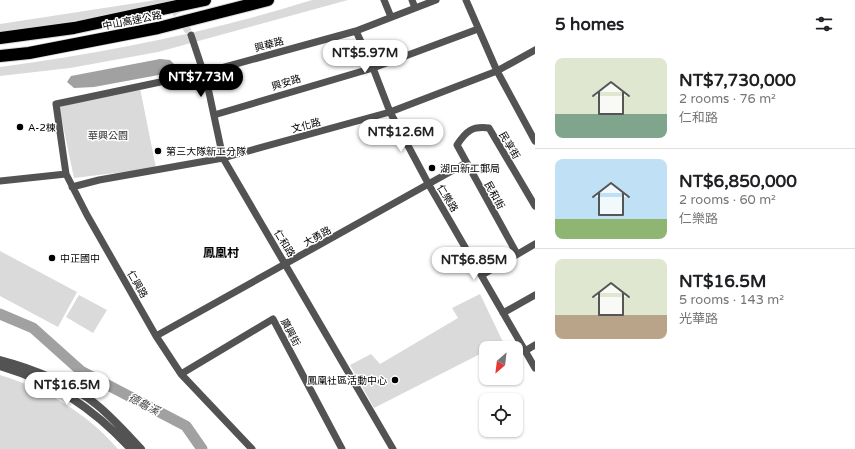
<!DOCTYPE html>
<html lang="en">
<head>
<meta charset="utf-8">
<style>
  :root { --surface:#fff; --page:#f2f2f2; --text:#202124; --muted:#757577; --line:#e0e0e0; --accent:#000 }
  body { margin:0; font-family:"Varela Round","Noto Sans TC",sans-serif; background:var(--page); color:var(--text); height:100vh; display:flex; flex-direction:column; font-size:15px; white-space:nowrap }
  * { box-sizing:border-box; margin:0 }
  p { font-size:13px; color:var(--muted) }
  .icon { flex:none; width:22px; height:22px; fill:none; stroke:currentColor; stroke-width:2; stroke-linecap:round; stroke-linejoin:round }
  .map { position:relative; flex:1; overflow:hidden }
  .panel { display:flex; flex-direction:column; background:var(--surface); width:320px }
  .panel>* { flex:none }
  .needle { width:26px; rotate:208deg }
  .controls { position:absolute; left:479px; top:341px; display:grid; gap:8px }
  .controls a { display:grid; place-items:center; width:44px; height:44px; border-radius:8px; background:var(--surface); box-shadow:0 1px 3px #0004; font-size:20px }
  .price { position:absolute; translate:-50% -34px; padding:0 9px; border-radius:14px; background:#fff; color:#222; font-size:13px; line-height:26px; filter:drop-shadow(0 1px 2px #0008) }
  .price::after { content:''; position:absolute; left:50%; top:24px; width:12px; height:9px; margin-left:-6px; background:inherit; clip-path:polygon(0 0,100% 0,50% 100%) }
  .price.selected { background:var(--accent); color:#fff }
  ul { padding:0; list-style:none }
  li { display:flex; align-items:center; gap:12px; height:100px; padding:0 20px }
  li+li { border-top:1px solid var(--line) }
  li span { display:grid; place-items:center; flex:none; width:112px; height:80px; border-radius:8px; color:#555 }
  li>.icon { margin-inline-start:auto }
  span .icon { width:48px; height:48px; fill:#fffc; stroke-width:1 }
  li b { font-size:17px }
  h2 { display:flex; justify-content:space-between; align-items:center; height:48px; padding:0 20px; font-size:17px }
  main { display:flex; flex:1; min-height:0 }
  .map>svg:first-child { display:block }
</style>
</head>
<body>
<main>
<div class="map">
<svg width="535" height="449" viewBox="0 0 535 449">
  <rect width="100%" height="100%" fill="#fff"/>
  <path fill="#dadada" d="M156,0H186L36,28L0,32V24Z
    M312,0H348L158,52L70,68L0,76V67C105,53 211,32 312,0Z
    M140,88L156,168L74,178L59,107Z
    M0,251L77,292L58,327L0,296Z
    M480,294L503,342L492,348H486V351L374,408L350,365L371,354L380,364L458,318L452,308Z
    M79,295L107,310L93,333L66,317Z
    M0,375C46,389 87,413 118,449H0Z"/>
  <path fill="#a1a1a1" d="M160,59L170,60L174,64L173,68L164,74L94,87L74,88L67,82L71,76Z"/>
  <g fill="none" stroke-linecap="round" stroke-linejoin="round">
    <path stroke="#a1a1a1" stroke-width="11" d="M0,314L33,328L81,371L186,426L202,449"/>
    <path stroke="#d9d9d9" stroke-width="7" stroke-dasharray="7 3.5" stroke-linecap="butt" d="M167,0L191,35"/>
    <g stroke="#dbdbdb" stroke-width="14">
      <path id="motorway" d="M0,38L74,28L205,0
        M0,56L29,53L158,28L268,0"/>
    </g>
    <path stroke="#535353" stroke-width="7" d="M384,0L391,17
      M412,0L415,8
      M466,0L497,71L535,141
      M356,31L373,68L390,112L429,185L535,368
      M191,35L207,83L223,158L393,449
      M214,115L373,68L478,29
      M0,181L66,174
      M72,187L99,180L223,158L390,112L497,71L535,50
      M517,254L457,145C466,131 472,126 489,128L535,206
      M482,275L535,244
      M503,313L535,295
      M156,336L466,163
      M525,351L535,345
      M181,374L273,319L342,449
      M252,449L181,374L156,336L87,215L66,174L56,104L203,73L356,31L436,0"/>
    <path stroke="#535353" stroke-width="8" d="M0,360C31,368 72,384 97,405C113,418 127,434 141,449
      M0,366C54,382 93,408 131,449"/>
    <use href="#motorway" stroke="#000" stroke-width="12"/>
  </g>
  <g fill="#000" stroke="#fff" stroke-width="1.5">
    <circle cx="20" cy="127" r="4"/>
    <circle cx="158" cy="151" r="4"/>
    <circle cx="432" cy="168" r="4"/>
    <circle cx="52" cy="258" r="4"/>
    <circle cx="395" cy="380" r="4"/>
  </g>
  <g text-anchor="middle" stroke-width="3" stroke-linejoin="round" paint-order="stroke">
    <g font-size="10" fill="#000" stroke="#fff">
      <text transform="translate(132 20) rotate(-11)" y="4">中山高速公路</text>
      <text transform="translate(269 44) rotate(-15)" y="4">興華路</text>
      <text transform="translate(286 82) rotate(-17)" y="4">興安路</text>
      <text transform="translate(306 125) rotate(-15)" y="4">文化路</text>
      <text transform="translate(510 145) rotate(59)" y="4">民享街</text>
      <text transform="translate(495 195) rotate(61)" y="4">民和街</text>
      <text transform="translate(448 198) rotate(59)" y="4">仁樂路</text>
      <text transform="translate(317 236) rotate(-29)" y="4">大勇路</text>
      <text transform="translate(285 243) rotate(59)" y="4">仁和路</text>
      <text transform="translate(138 284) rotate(60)" y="4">仁興路</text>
      <text transform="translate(291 332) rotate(62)" y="4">廣興街</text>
    </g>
    <g font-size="10" fill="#000" stroke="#fff" text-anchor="start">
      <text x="28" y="131">A-2棟</text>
      <text x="166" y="155">第三大隊新工分隊</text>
      <text x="440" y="172">湖口新工郵局</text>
      <text x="60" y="262">中正國中</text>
      <text x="387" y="384" text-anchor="end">鳳凰社區活動中心</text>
    </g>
    <g font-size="10" fill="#313131" stroke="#fff">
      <text x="108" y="139">華興公園</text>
    </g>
    <g font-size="11" font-style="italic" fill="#424242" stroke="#fff">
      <text transform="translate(144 404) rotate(28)" y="4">德龜溪</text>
    </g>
    <g font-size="12" font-weight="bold" fill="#000" stroke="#fff">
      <text x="221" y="257">鳳凰村</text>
    </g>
  </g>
</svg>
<div class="controls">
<a><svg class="needle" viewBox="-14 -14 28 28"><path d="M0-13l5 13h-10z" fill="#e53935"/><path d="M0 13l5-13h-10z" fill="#757577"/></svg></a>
<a><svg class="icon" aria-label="locate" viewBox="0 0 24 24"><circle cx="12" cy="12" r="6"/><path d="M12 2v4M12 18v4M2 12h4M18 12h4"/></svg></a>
</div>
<b class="price" style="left:365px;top:74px">NT$5.97M</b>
<b class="price selected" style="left:201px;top:98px">NT$7.73M</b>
<b class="price" style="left:401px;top:153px">NT$12.6M</b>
<b class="price" style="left:474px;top:281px">NT$6.85M</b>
<b class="price" style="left:67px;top:406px">NT$16.5M</b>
</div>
<section class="panel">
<h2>5 homes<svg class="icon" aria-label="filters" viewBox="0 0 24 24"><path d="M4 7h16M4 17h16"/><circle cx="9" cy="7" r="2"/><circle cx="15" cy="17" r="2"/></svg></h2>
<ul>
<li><span style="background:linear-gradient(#dfe7d0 70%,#7fa58c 0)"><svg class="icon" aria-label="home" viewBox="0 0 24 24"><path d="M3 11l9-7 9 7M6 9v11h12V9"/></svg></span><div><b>NT$7,730,000</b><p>2 rooms · 76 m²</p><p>仁和路</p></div></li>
<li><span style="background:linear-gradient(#bfe0f5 75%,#8fb573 0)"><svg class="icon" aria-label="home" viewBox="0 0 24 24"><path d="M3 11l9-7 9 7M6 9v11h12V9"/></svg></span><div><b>NT$6,850,000</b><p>2 rooms · 60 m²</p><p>仁樂路</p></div></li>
<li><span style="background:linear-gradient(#dfe7d0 70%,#b9a48a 0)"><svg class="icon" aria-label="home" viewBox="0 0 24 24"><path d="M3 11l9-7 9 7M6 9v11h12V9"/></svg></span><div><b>NT$16.5M</b><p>5 rooms · 143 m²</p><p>光華路</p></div></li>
</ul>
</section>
</main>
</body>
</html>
